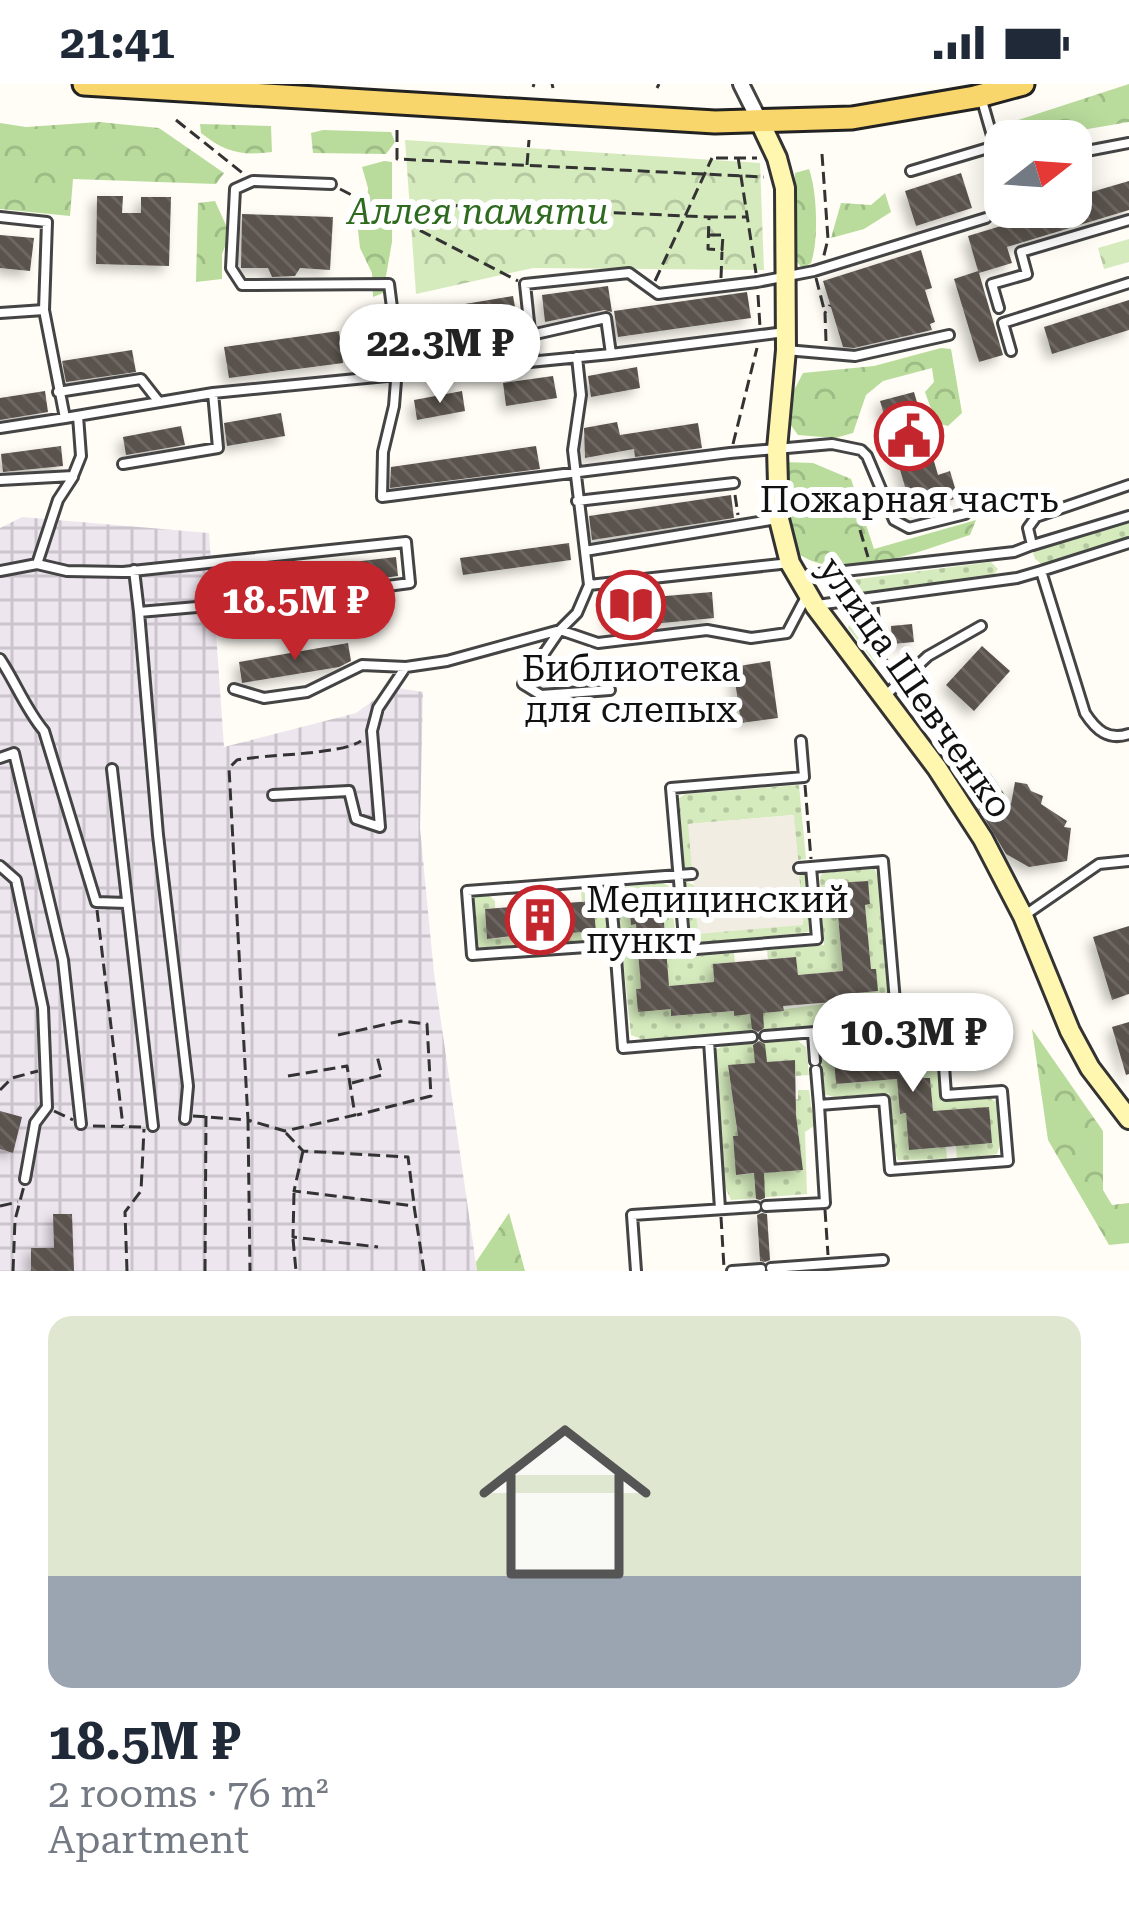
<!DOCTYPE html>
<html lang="en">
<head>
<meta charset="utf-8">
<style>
  :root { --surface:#fff; --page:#f2f2f3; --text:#1f2937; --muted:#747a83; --line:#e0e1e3; --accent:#c4262e }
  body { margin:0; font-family:"Roboto Serif",serif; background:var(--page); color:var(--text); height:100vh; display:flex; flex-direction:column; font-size:45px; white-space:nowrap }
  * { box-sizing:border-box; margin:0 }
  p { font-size:39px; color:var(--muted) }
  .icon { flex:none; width:66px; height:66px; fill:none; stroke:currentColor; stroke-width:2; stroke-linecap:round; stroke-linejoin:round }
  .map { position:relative; height:1187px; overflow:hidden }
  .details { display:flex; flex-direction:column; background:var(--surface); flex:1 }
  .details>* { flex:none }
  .needle { width:78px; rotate:73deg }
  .buttons { position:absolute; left:984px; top:36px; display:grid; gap:24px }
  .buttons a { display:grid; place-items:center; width:108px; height:108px; border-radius:24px; background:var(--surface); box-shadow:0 6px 30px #0003; font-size:60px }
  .price { position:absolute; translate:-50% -102px; padding:0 27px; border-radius:42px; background:#fff; color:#222; font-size:39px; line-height:78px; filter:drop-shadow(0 3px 6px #0008) }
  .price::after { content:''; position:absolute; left:50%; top:72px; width:36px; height:27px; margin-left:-18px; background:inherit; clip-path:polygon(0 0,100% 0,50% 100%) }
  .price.selected { background:var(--accent); color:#fff }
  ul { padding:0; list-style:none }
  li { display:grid; align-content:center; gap:24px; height:636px; padding:0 48px }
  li+li { border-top:3px solid var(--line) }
  li span { display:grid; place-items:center; height:372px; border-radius:24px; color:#555 }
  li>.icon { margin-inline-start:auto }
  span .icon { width:216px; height:216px; fill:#fffc; stroke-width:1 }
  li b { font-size:51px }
  .status { display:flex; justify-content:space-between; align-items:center; height:84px; padding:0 60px; background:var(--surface); direction:ltr }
  .status svg { height:33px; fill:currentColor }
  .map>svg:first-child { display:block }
</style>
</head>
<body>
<div class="status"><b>21:41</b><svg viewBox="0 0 49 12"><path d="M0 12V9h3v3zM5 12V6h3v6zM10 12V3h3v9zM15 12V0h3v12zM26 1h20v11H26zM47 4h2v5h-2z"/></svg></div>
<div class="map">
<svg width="1129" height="1187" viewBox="0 0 1129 1187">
  <defs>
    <pattern id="industrial-grid" width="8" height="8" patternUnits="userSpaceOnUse" patternTransform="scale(3)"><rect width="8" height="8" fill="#eee6ef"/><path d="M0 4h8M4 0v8" fill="none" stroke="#cbc4cc"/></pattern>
    <pattern id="grass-dots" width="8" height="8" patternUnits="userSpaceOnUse" patternTransform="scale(3)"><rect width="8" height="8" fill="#d5ebbd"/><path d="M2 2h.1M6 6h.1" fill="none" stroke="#b6c8a1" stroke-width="1.8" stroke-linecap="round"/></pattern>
    <pattern id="forest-crowns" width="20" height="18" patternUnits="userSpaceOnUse" patternTransform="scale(3)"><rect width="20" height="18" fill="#b9dc9c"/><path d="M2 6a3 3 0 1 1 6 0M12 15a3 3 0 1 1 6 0" fill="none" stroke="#9ebc85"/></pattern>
    <pattern id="park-crowns" width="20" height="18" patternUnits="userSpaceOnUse" patternTransform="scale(3)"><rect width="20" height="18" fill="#d5ebbd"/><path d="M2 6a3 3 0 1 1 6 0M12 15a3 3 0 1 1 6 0" fill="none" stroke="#b6c8a1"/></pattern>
    <pattern id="building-back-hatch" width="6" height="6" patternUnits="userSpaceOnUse" patternTransform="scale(3)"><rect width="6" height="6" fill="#5a524d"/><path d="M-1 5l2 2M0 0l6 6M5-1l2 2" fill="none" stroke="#6d6662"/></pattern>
    <filter id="shadow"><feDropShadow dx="-5.5" dy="5.5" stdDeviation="6" flood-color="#0004"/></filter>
  </defs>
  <rect width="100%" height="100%" fill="#fffdf5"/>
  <path fill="url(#industrial-grid)" d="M22,433L209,449L224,663L356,629L392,603L423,608L420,744L434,889L477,1187H0V444Z"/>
  <path fill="url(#grass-dots)" d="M1129,437V454L1044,482L1035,475L1032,466Z
    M991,478L998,485L992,493L862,510L856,509L851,496Z
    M872,528L876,580L848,544L853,532Z
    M799,701L806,775L798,776L793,731L689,740L692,783L684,784L679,714L685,710Z
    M874,784L879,794L890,923L885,935L644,956L631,951L617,816L622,803L663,799L669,802L679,874L734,869L735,878L713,880L714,898L669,902L662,815L629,817L631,840H636L641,905L636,906L671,925L672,932L734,927L735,932L845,917V910L877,907L871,885L865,821L870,820L867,797L835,800L843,887L798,891L796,873L768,875L767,866L824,861L820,793L824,787Z
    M804,788L807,793L809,848L702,859L691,854L686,798L803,841L799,792Z
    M598,802C608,813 611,843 603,855L483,865L474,861L472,812L487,809L495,817V824L485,825L488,855L526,852L527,849L596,846L593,817H582L581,809L587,803Z
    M930,948L936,958L941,1017L989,1014L997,1018L1001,1058L997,1070L957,1075L956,1062L989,1024L933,1027L930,994H923L920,957L833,964L836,1000L897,995L901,1030L906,1029L946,1063L947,1075L898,1076L894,1067L889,1009L834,1013L824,1010L820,960L823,956Z
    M797,956L806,963L809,991L796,992L794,976L728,982L738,1052L733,1053L737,1091L803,1086L794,1016L798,1015V1006H809L814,1042L805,1048L807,1110L731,1116L725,1103L715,966L726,961Z"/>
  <path fill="url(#forest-crowns)" d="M1129,0V38L1017,57L1012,38Z
    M99,38L159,44L224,89L216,100L73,95L70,132L0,125V39L26,43Z
    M200,40L271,42L272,68C241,72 225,68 201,49Z
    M323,46L391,48L395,58L386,70L313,69L311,49Z
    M384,77L392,78V158L383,209L373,213L372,189L360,164L357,137L367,126L368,104L362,83Z
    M809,85C817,107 819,156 811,179L802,184L793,173L795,89Z
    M885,109L891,128L864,145L831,154L841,119L871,121Z
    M215,117L230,150L222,170V195L196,198L198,119Z
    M941,264L951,265L962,329L948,342L936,339L925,308L934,298L932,284L883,297L866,311L853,349L835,354L798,351L790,340L792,310L803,289L874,282Z
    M783,378L813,379L851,395L874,465L976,436L970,451C921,466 825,508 788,459Z
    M1032,945L1103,1047V1106L1112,1121L1129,1119V1159L1109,1161L1048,1056Z
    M509,1129L525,1187H477L476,1178Z"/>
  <path fill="url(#park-crowns)" d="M405,56L760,79L764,186L533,184L416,210Z
    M1129,155V178L1104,185L1098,164Z"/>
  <path fill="#f1ede2" d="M794,731L803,841L698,850L688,740Z"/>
  <path fill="url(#building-back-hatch)" filter="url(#shadow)" d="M961,89L972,124L916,142L905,107Z
    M1129,97V126L1007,163L1012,179L979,189L1003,271L979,278L954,195L978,187L968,152L1001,142L999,136L1042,123H1071V114Z
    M97,112H123L122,129H141V113H171L169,182L96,180Z
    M242,130L333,133L330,186L300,184L295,192L272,193L268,184H241Z
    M0,151L34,154L30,187L0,184Z
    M921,166L932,204L925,206L935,238L930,240L932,246L854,264L843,263L823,197Z
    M608,202L612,228L604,226L545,238L542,211Z
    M747,208L751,234L618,253L614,227Z
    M513,212L519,245L410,261L405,230Z
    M1129,216V246L1052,270L1044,243Z
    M339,247L343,279L229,294L224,263Z
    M132,266L136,288L66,298L62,277Z
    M637,283L640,304L591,313L588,292Z
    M553,292L557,314L506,322L503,299Z
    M45,307L48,328L0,336V314Z
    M462,307L465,327L417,336L414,316Z
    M914,308L938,391L950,387L958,414L912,427L880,317Z
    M281,329L285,352L227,362L224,339Z
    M617,338L620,351L698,339L702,364L635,373L634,365L585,374L584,344Z
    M181,342L185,361L126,371L123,353Z
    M61,362L63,382L3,388L1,370Z
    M536,362L540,385L390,404L391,383Z
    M731,411L734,434L592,456L589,432Z
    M569,459L571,476L463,491L460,474Z
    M396,473L398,492L251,512L249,490Z
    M712,508L714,534L611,544L608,517Z
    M912,540L914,558L892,560L891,542Z
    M348,559L351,577L339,583L242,599L239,578Z
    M982,562L1010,587L974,627L946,601Z
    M599,573L602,597L551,602L549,579Z
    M770,577L778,634L741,639L733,583Z
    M990,689L1011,720L1015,698L1027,700L1031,707L1043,712L1041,720L1067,737L1064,743L1071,744L1067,777L1029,783L1006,770L967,705Z
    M868,797L870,820L865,821L871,885H876L878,907L845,910L846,917L783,922L784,927L763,929L764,944L758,948L752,945L750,930L734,932V927L671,932V925L638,928L636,905H641L636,840L631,841L629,817L662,814L669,902L714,898L713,880L796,873L798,891L843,887L835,799Z
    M593,817L596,847L556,850L555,847L487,855L485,825Z
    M1129,842V910L1112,916L1093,853Z
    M1129,938V990L1126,991L1112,943Z
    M759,957L765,960L767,978L795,976L796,1031L803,1086L764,1089L765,1114L760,1116L756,1115L754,1089L736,1091L733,1052H738L728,981L755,979L753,961Z
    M920,957L923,994H930L933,1027L989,1023L992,1059L909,1066L906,1029L900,1030L897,995L836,1000L833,964Z
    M0,1027L22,1033L13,1069L0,1065Z
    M762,1129L767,1130L770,1176L765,1178L760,1177L757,1131Z
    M53,1130H72L74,1187H31V1164H54Z"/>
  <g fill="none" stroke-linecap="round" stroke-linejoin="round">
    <g stroke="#444" stroke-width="14">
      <path id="lane" d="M981,13L995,62L1005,72
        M1071,70L1129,59
        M911,87L995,62
        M331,100L253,97L235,105L231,184L242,201L389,200L398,271L394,322L383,368L382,413L730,369L832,360L861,366L867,372L894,436L909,444L965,430
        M0,133L47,138L44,226L65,334L0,344
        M999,224L992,200L1027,190L1021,168L1129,136
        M0,229L44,226
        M786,266L855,272L949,251
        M1011,267L1003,239L1129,199
        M398,271L531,251L606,234L611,270
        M533,276L525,200L629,189L658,210L757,198L814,187L986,134
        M58,308L141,295L159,318
        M65,334L213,309L611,270L785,248
        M123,380L218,364L213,309
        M0,396L73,392L81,372L78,332
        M577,417L734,399
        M1033,461L1129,432
        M585,467L777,435
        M37,480L67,487L123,488L406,458L410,499L239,522L233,478
        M134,486L139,528L197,523
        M0,487L37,480L58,416L73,393
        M1041,487L1129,459
        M800,492L1014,468L1032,461L1028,444L1036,433L1129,401
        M589,501L790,479
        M817,521L1017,494L1041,487L1085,629C1096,646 1108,657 1129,650
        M139,528L158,751L188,1002L185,1035
        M0,575C16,599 26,626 44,647L96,818L127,819
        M234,605L264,614L307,608L362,581L406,583L447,577L560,546L577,529L589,501L573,366L581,311L577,273
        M610,606L541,611L523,600L560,546L598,559L707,546L751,554L787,549L807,511
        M886,611L928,572L981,542
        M801,657L804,693L671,704L685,866L817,855L811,783L883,777L897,941
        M0,674L14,669L63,876L81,1040
        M112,685L153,1042
        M273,711L349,707L356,735L380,743L372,647L378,624L405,584
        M0,782L16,796L43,924L47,1023L35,1039L25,1095
        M799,784L811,783
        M609,797L615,861L472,871L467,807L692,790
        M1025,831L1099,780L1129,777
        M615,861L623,964L752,953
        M813,949L815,977
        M765,952L941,938L946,1011L1002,1007L1008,1077L890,1086L884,1016L819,1021L816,986
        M709,957L720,1125
        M766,1122L825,1119L819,1021
        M771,1184L883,1176
        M636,1187L632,1131L756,1123
        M732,1187L761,1185"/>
    </g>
    <g stroke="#444" stroke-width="20">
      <path id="street" d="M741,0L759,36"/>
    </g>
    <g stroke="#333" stroke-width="24">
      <path id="secondary" d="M759,36L777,74L785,104L786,266L777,365L779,435L790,479L815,522L937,684L983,755L1023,832L1070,947L1090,984L1129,1035"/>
    </g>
    <g stroke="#222" stroke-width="27">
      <path id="primary" d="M84,0L715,38L852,34L975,13L1023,0"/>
    </g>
    <path stroke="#333" stroke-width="3" stroke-dasharray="12 6" stroke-linecap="butt" d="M552,0L553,4
      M533,3L534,0
      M657,4L659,0
      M176,36L245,91
      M397,46V75L764,93
      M822,70L828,155L823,175
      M738,73L756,189
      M716,74H757
      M527,81L529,56
      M340,105L518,197
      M398,119L709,133
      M709,151H723L722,166L708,165L709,133H748
      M721,194L722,168
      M816,194L824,225
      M655,197L712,74
      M758,211L760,243
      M826,257L825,229L830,221
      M733,360L757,264
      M735,411L738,431
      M860,446L868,473
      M878,523L883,572L896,587
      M910,603L937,630
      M805,701L811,775
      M97,826L123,1042
      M338,951L401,937L427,940L431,1012L357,1031
      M288,992L347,982L355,1031L285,1047L248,1036L229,684L237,676C267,670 340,671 361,657
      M352,999L382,991L377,972
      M0,1006L12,994L38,987
      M54,1027L73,1036
      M193,1032L248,1036L250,1187
      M93,1042L143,1043
      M286,1049L303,1067L408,1073L414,1120
      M303,1067L294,1107L414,1122L424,1187
      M294,1109L293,1153L378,1163
      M0,1122L18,1118
      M825,1126L828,1171
      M721,1133L724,1184
      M293,1155L296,1187
      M13,1187L15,1136L24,1102
      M127,1187L125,1128L141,1107L144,1045
      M205,1187L206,1032"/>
    <use href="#lane" stroke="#fff" stroke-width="8"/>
    <use href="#street" stroke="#fff" stroke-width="14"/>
    <use href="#secondary" stroke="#fff6b0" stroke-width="18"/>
    <use href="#primary" stroke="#f9d66b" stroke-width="21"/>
  </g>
  <defs>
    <g id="civic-ring" transform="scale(3.45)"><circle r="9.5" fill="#fff" stroke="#c4262e" stroke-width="1.5"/><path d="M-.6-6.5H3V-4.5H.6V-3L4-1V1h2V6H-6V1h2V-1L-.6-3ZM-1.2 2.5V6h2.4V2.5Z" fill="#c4262e"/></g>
    <g id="library-ring" transform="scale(3.45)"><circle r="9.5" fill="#fff" stroke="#c4262e" stroke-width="1.5"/><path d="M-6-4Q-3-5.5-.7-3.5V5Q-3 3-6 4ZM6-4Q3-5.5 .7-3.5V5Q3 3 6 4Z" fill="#c4262e"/></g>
    <g id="building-ring" transform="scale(3.45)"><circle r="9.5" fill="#fff" stroke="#c4262e" stroke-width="1.5"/><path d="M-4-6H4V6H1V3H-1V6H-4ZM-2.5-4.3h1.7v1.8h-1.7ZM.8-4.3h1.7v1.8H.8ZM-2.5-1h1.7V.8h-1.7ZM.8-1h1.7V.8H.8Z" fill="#c4262e"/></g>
  </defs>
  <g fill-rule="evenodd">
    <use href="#civic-ring" x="909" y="352"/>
    <use href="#library-ring" x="631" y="521"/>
    <use href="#building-ring" x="540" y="836"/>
  </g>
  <g text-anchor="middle" stroke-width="12" stroke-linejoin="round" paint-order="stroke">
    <g font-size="36" font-style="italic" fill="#2f6b1f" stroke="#fff">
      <text x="478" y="140">Аллея памяти</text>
    </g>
    <g font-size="36" fill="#111" stroke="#fff">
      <text x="909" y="428">Пожарная часть</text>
      <text x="631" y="597">Библиотека<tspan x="631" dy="41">для слепых</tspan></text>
      <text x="586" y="828" text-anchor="start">Медицинский<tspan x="586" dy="41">пункт</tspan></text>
    </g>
    <g font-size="36" fill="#111" stroke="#fff">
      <text transform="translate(916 603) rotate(55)" y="13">улица Шевченко</text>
    </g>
  </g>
</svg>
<div class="buttons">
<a><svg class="needle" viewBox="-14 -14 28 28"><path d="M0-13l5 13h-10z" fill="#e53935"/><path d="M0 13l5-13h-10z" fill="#747a83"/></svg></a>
</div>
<b class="price" style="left:440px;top:322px">22.3M ₽</b>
<b class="price selected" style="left:295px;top:579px">18.5M ₽</b>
<b class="price" style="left:913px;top:1011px">10.3M ₽</b>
</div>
<section class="details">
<ul>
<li><span style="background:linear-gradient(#dfe7d0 70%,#9aa5b1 0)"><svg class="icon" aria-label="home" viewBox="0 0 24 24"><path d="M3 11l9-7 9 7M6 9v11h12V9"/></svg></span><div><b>18.5M ₽</b><p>2 rooms · 76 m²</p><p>Apartment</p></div></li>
</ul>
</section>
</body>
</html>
